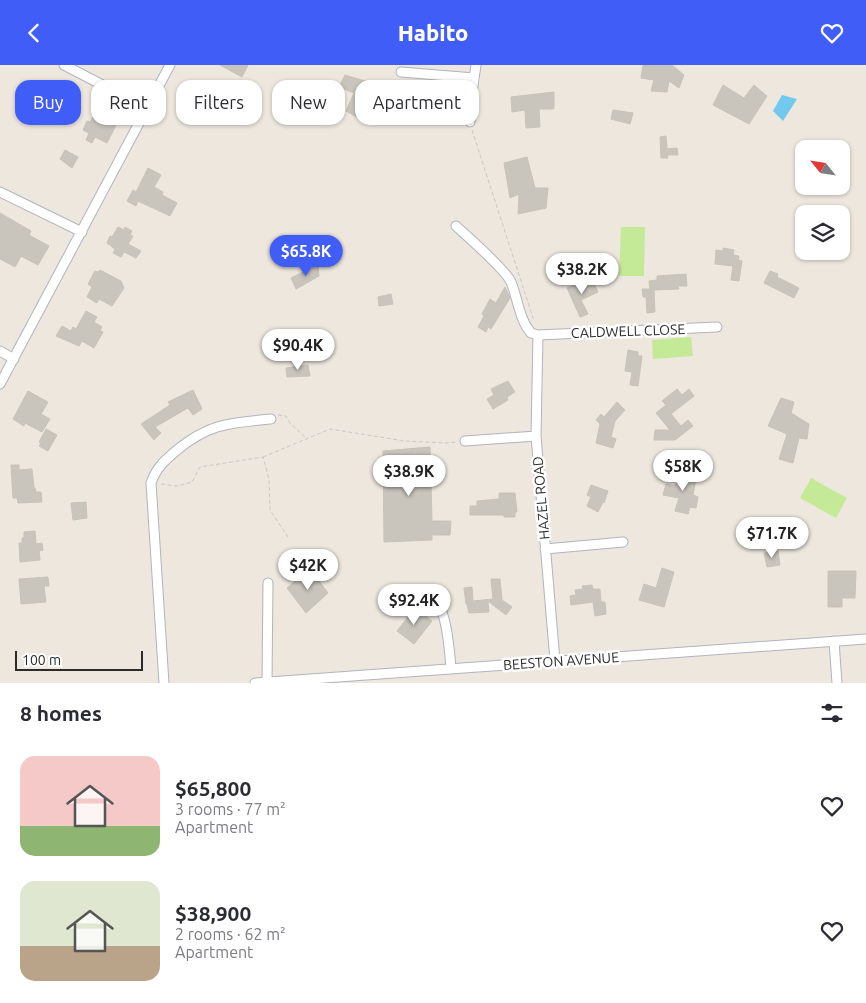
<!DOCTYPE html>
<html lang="en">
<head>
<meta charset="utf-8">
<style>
  :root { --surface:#fff; --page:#f2f2f3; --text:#2b2b33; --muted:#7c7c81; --accent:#415df7 }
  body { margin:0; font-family:Ubuntu,sans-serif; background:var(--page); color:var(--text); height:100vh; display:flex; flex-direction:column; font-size:19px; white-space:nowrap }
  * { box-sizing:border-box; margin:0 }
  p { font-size:16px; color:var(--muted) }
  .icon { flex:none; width:28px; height:28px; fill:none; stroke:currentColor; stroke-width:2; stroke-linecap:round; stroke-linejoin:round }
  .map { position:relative; height:618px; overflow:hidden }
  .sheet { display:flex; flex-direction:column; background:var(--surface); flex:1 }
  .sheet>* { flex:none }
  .guide { position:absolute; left:15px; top:15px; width:500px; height:45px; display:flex; gap:10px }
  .needle { width:32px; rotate:300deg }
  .controls { position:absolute; left:795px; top:75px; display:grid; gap:10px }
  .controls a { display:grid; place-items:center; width:55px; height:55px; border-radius:10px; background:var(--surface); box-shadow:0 1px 4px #0004; font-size:25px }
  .scale { position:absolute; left:15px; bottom:12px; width:128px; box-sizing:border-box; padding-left:5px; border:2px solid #2b2b2b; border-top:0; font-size:14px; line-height:18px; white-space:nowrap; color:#2b2b2b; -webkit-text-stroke:4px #fff; paint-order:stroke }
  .price { position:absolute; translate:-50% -42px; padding:0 11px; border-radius:18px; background:#fff; color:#222; font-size:16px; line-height:32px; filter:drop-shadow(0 1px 2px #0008) }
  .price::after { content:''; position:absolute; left:50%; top:30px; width:15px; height:11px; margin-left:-8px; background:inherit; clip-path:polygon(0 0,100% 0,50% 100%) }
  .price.current { background:var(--accent); color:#fff }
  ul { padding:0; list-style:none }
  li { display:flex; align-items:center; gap:15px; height:125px; padding:0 20px }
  li span { display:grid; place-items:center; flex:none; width:140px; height:100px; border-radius:15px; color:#555 }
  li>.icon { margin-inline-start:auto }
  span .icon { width:60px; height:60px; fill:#fffc; stroke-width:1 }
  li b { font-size:21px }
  h2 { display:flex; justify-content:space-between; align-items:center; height:60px; padding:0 20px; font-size:21px }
  .pill { padding:0 18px; border-radius:15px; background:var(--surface); box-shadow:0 1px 4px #0004; font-size:18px; line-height:45px }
  .pill.current { background:var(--accent); color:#fff }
  header { display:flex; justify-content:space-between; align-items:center; height:65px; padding:0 20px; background:var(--accent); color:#fff; font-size:22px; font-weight:800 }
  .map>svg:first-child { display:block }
</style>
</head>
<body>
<header><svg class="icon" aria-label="back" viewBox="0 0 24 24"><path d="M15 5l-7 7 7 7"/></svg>Habito<svg class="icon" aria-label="heart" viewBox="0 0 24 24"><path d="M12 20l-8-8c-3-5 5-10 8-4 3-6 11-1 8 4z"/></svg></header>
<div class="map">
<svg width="866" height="618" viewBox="0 0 866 618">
  <rect width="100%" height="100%" fill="#ede7de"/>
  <path fill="#c4ea97" d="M621,162H645L644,211H619Z
    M691,272L693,291L653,294L652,275Z
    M811,413L847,433L836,453L800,433Z"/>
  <path fill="#73c9ed" d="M782,30L797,34L783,56L773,46Z"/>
  <path fill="#c9c5bc" stroke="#c8c3b7" d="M220,0H248L242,12Z
    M643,0H672L684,10L679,23L669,16L667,27L651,26L654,15L641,13Z
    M345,10L385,22L376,39L367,41L362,55L346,46L354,28L339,22Z
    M194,20L217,33L202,59L196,56L197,53L176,43L185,28L188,30Z
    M723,20L744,33L754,20L767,31L749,59L713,40Z
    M554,27V44H539L540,62L526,63L525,45L512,47L511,32Z
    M100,38L111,44L108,51L118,56L107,78L95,72L92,78L86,75L89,68L83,65L87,56L90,57Z
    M613,45L633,48L630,59L611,54Z
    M666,71L667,84L677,83L678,90H667L668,93H661L660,72Z
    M65,85L78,92L72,103L60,94Z
    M527,92L535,123H548L546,143L518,149L519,129L510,133L504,98Z
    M148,103L161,110L154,122L163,127L162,130L177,138L170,151L138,136L136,141L127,136L133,125L136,127Z
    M0,148L31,166L29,170L49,181L38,200L21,191L15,202L0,194Z
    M118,162L124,165L125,162L132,166L130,170L133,171L128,179L141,186L136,193L124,187L121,192L113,188L115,184L107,178L110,171L112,172Z
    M723,183L734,185L733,190L739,191L738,195L742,196L739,216L731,215L733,201L715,199L716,185L723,186Z
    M318,200L319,211L296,224L291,213Z
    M100,205L121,216L124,223L112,241L99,234L97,238L87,232L92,222L88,219L95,206L98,207Z
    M770,206L778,209L777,212L799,223L794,233L764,218Z
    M686,209L687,221H678L679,224L654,225L655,247L647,248L646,232H643L642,224H650L649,216L657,215V211Z
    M592,214L598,227L581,235L588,249L580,252L567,223L577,218L578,221Z
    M505,222L510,233L491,264L488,262L486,267L478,262L484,251L482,249L490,234L496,238Z
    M391,229L393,239L379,241L378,232Z
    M86,246L97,252L94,257L102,262L100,266L103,267L94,283L82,276L79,281L56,271L62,261L71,266L73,262L76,264Z
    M628,285L638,287V291H642L638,321L630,320L632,307L625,306Z
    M308,300L310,311L287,312L286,303Z
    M508,316L515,327L507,332L508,335L493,344L487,334L494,330L491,324Z
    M677,324L682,330L689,324L694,331L671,349L681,361L688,355L693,361L675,375H654L655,365H670L656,348L666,340L662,336Z
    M193,325L202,344L193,350L188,343L155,362L161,368L154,375L141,359L170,340L168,337Z
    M28,326L48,337L41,349L50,354L42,367L25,358L24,361L13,354Z
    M781,333L794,337L791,348L809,359L807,374L799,373L793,398L779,394L787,369L768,361Z
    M617,337L625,345L615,356L611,372L616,374L613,383L596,378L600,359L596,355L601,349L604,352Z
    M46,364L57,370L48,386L39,381L41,378L39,377Z
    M430,382L432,456H451L450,470H432V475L384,477L383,386Z
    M11,400H19V405L32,404L34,423H35L36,427H41L42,437L18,438L17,433H13Z
    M682,401L691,403L689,413L696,414L693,430L698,432L696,443L690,442L688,449L675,446L679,433L663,430L666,419L675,421V419H677Z
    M591,420L608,426L604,438L603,437L598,447L587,441L591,432L587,430Z
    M499,428H515L517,447H515V452H504V450H470V441H477V436L499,434Z
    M86,437L87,453L73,455L71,438Z
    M35,466L36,479L42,478L43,485L39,486L40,495L20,497L19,478H22V473H24V467Z
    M778,486L780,500L767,502L764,488Z
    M662,503L674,507L664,542L639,535L644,519L656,523Z
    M310,504L328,528L306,548L287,523Z
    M828,506H856L855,533H842V542H828Z
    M48,512L49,521H44L46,537L21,539L19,514Z
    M491,514H500L502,535L512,542L506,550L488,536L489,547L469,548L467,539H466L464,523L472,522L473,536L493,534Z
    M592,520L593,524H600L601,537H605L606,549L595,551L593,537L571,540L570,531L576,530L575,525L583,524L582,521Z
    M415,543L432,556L414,579L397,566Z"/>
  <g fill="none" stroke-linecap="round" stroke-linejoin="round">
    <g stroke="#b1b4bf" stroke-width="11">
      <path id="minor" d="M64,0L147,43
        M401,7L474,13
        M470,57L471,34L476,0
        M0,127L82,167
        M456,161C469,173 505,204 511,217C518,234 519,254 531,268L538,270L717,262
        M538,270L536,371L555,596
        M0,286L14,294
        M0,319L170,0
        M465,376L536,371
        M545,484L623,477
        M419,532C424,534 434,536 438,540C447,550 450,590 451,604
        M834,576L837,618
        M267,617L268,518
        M164,618L151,418C156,403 165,395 177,385C210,358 230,358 271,354
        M255,618L866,574"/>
    </g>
    <path stroke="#c8c8c8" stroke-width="1" stroke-dasharray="4 2.5" stroke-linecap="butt" d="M472,65L534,256
      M278,350L286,351L290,358L306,373
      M263,392L330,364L405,376L446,378L456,377
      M161,419L177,421L192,417L200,402L263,392L269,414L270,445L288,472"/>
    <use href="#minor" stroke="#fff" stroke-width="9"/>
  </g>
  <g text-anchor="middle" stroke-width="5" stroke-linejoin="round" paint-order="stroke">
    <g font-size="14" fill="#2b2b2b" stroke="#fff">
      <text transform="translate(628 266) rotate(-2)" y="5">CALDWELL CLOSE</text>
      <text transform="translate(541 433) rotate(-95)" y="5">HAZEL ROAD</text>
      <text transform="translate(561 596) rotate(-4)" y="5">BEESTON AVENUE</text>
    </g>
  </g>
</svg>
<div class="controls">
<a><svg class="needle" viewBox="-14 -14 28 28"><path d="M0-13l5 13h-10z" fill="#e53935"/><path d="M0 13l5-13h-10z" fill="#7c7c81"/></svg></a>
<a><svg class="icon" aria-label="layers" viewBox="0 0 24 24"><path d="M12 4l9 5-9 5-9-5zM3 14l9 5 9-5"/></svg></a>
</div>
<div class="scale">100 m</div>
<b class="price current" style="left:306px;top:212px">$65.8K</b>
<b class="price" style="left:582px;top:230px">$38.2K</b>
<b class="price" style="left:298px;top:306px">$90.4K</b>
<b class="price" style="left:683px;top:427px">$58K</b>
<b class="price" style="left:409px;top:432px">$38.9K</b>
<b class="price" style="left:772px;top:494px">$71.7K</b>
<b class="price" style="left:308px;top:526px">$42K</b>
<b class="price" style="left:414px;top:561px">$92.4K</b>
<div class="guide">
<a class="pill current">Buy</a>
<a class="pill">Rent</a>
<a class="pill">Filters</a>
<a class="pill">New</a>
<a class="pill">Apartment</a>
</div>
</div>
<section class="sheet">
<h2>8 homes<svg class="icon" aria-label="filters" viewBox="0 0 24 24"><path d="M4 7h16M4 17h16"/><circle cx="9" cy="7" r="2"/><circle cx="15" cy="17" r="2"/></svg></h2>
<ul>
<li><span style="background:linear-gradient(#f6c9c9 70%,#8fb573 0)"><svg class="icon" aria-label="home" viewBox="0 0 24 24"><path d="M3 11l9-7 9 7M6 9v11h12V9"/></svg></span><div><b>$65,800</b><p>3 rooms · 77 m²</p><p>Apartment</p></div><svg class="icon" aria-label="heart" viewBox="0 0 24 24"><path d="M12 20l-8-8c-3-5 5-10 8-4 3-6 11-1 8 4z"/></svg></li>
<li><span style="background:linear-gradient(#dfe7d0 65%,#b9a48a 0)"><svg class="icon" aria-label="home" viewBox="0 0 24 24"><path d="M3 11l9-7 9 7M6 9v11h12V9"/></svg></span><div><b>$38,900</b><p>2 rooms · 62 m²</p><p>Apartment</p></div><svg class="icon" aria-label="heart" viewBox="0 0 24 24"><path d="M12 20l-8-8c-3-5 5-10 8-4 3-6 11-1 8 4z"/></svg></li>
</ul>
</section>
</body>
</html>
